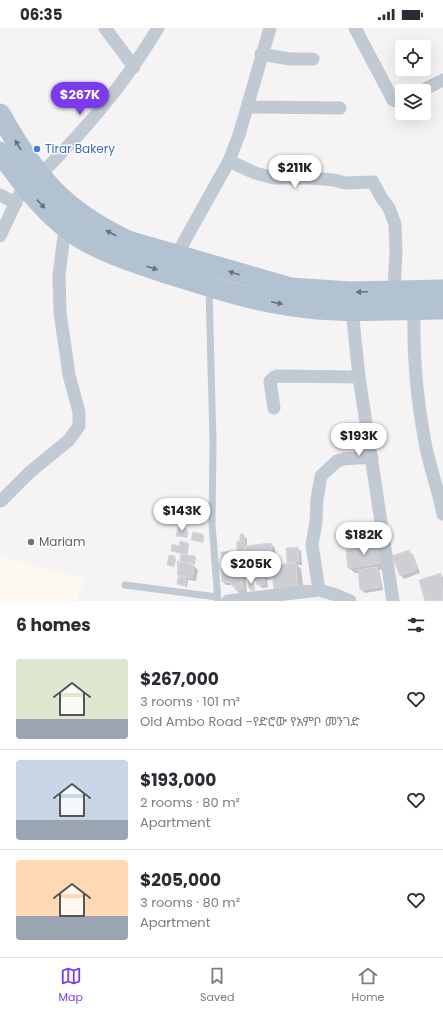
<!DOCTYPE html>
<html lang="en">
<head>
<meta charset="utf-8">
<style>
  :root { --surface:#fff; --page:#f7f7f7; --text:#2b2b33; --muted:#7c7c81; --line:#e1e1e2; --accent:#7c3aed }
  body { margin:0; font-family:Poppins,"Noto Sans Ethiopic",sans-serif; background:var(--page); color:var(--text); height:100vh; display:flex; flex-direction:column; font-size:15px; white-space:nowrap }
  * { box-sizing:border-box; margin:0 }
  p { font-size:13px; color:var(--muted) }
  .icon { flex:none; width:22px; height:22px; fill:none; stroke:currentColor; stroke-width:2; stroke-linecap:round; stroke-linejoin:round }
  .map { position:relative; height:573px; overflow:hidden }
  .side { display:flex; flex-direction:column; background:var(--surface); flex:1 }
  .side>* { flex:none }
  .tools { position:absolute; left:395px; top:12px; display:grid; gap:8px }
  .tools a { display:grid; place-items:center; width:36px; height:36px; border-radius:4px; background:var(--surface); box-shadow:0 4px 16px #0002; font-size:20px }
  .price { position:absolute; translate:-50% -34px; padding:0 9px; border-radius:14px; background:#fff; color:#222; font-size:13px; line-height:26px; filter:drop-shadow(0 1px 2px #0008) }
  .price::after { content:''; position:absolute; left:50%; top:24px; width:12px; height:9px; margin-left:-6px; background:inherit; clip-path:polygon(0 0,100% 0,50% 100%) }
  .price.on { background:var(--accent); color:#fff }
  ul { padding:0; list-style:none }
  li { display:flex; align-items:center; gap:12px; height:100px; padding:0 16px }
  li+li { border-top:1px solid var(--line) }
  li span { display:grid; place-items:center; flex:none; width:112px; height:80px; border-radius:4px; color:#555 }
  li>.icon { margin-inline-start:auto }
  span .icon { width:48px; height:48px; fill:#fffc; stroke-width:1 }
  li b { font-size:17px }
  h2 { display:flex; justify-content:space-between; align-items:center; height:48px; padding:0 16px; font-size:17px }
  .status { display:flex; justify-content:space-between; align-items:center; height:28px; padding:0 20px; background:var(--surface); direction:ltr }
  .status svg { height:11px; fill:currentColor }
  .tabs { display:flex; justify-content:space-around; align-items:center; height:56px; border-top:1px solid var(--line); background:var(--surface); font-size:11px; color:var(--muted) }
  .tabs a { display:grid; justify-items:center; gap:2px }
  .tabs .on { color:var(--accent) }
  .map>svg:first-child { display:block }
</style>
</head>
<body>
<div class="status"><b>06:35</b><svg viewBox="0 0 49 12"><path d="M0 12V9h3v3zM5 12V6h3v6zM10 12V3h3v9zM15 12V0h3v12zM26 1h20v11H26zM47 4h2v5h-2z"/></svg></div>
<div class="map">
<svg width="443" height="573" viewBox="0 0 443 573">
  <rect width="100%" height="100%" fill="#f5f3f3"/>
  <path fill="#fdf9ef" d="M0,528L84,551L77,573H0Z"/>
  <path fill="#0003" d="M186,502L188,504L187,510L177,507Z
    M203,507L204,509L203,515L193,511Z
    M243,507L247,511V519L271,516L275,520L276,529L262,530L264,536H290L288,534L297,520L301,523L302,537H297L301,541L304,564L274,551L267,552L268,559L262,560L258,556V552L254,553L250,549L249,539H241L245,544L247,565H239L232,557H226L223,554L227,541L223,537L238,524Z
    M187,516L189,517L187,527L196,530L195,536L186,535L185,537L194,538L198,542L196,553L188,552L187,559L178,556L182,551L178,547L177,533L185,537L181,532L182,526L172,523Z
    M380,518L388,541L379,542L383,562L365,565L361,561L359,545H355L349,540Z
    M409,523L413,527L420,545L404,551L401,547Z
    M174,529L176,531L174,539L170,538L168,536Z
    M441,547L443,549V573H426Z
    M253,554L255,562L251,563L250,561Z"/>
  <path fill="#cdcfd5" stroke="#d7d9de" d="M178,500L187,501L185,509L176,508Z
    M193,504L203,506L202,514L191,512Z
    M240,506H244L245,535L222,537L221,524L237,523V513H240Z
    M180,513L188,515L185,526L171,523L172,516L179,518Z
    M271,515L272,525L252,528L255,549L249,550L245,518Z
    M380,517L382,535L348,540L346,522Z
    M298,519L299,533L287,535L286,520Z
    M409,522L417,541L400,548L392,528Z
    M181,526L195,528L194,535L180,533Z
    M169,527L175,528L173,538L167,537Z
    M260,527L265,556L257,557L254,528Z
    M179,534L194,537L192,550L177,547Z
    M271,534L272,550H266L264,535Z
    M296,535L298,559L274,562L271,537Z
    M242,539L243,561L235,562V558H232L231,554H222L221,540Z
    M377,539L380,559L360,562L358,542Z
    M441,545L443,573H425L419,552Z
    M178,549L186,550L185,558L177,556Z
    M248,553H253L254,561H249Z"/>
  <g fill="none" stroke-linecap="round" stroke-linejoin="round">
    <path stroke="#c1cad2" stroke-width="7" d="M209,261L213,415L212,496L218,573
      M125,557L217,569"/>
    <path stroke="#c1cad2" stroke-width="13" d="M105,0L134,39
      M355,0L393,72L396,73L402,72
      M261,26L290,31H313
      M421,63L443,52
      M247,79L340,80
      M229,133L255,145L274,150H309L334,152L345,155L373,154L381,169L389,180L395,196L396,224L394,263
      M39,148C86,101 124,57 158,0
      M0,167L16,175
      M0,208L24,157
      M176,228L229,133L239,107L270,0
      M414,281C413,324 416,366 424,409C428,435 438,460 443,486
      M352,282L359,349L393,573
      M274,380L270,353L276,348L359,349
      M1,473L30,444L69,412L79,398V384L69,347L60,284L59,247L65,200
      M319,562L312,517L316,494L317,471L321,448L337,433L344,431L372,429
      M228,573L319,562L336,567L350,573"/>
    <path stroke="#b3c2d1" stroke-width="21" d="M0,86C35,148 62,182 128,213L291,260L350,264L443,262
      M0,124C19,151 39,178 65,199C89,220 133,234 163,244C205,257 248,272 292,278C341,286 393,281 443,281"/>
  </g>
  <defs><path id="oneway-solid" d="M-6-.8H1V-3.2L6.5 0L1 3.2V.8H-6Z"/></defs>
  <g fill="#64717d">
    <use href="#oneway-solid" transform="translate(18 117) rotate(-120)"/>
    <use href="#oneway-solid" transform="translate(41 176) rotate(47)"/>
    <use href="#oneway-solid" transform="translate(111 205) rotate(-152)"/>
    <use href="#oneway-solid" transform="translate(152 240) rotate(17)"/>
    <use href="#oneway-solid" transform="translate(234 245) rotate(-163)"/>
    <use href="#oneway-solid" transform="translate(362 264) rotate(178)"/>
    <use href="#oneway-solid" transform="translate(277 275) rotate(12)"/>
  </g>
  <circle fill="#3f7fe0" stroke="#fff" stroke-width="1.5" cx="37" cy="121" r="4"/>
  <circle fill="#6b7280" stroke="#fff" stroke-width="1.5" cx="31" cy="514" r="4"/>
  <g text-anchor="middle" stroke-width="3" stroke-linejoin="round" paint-order="stroke">
    <g font-size="12" fill="#366cbe" stroke="#fff" text-anchor="start">
      <text x="45" y="125">Tirar Bakery</text>
    </g>
    <g font-size="12" fill="#5b616d" stroke="#fff" text-anchor="start">
      <text x="39" y="518">Mariam</text>
    </g>
  </g>
</svg>
<div class="tools">
<a><svg class="icon" aria-label="locate" viewBox="0 0 24 24"><circle cx="12" cy="12" r="6"/><path d="M12 2v4M12 18v4M2 12h4M18 12h4"/></svg></a>
<a><svg class="icon" aria-label="layers" viewBox="0 0 24 24"><path d="M12 4l9 5-9 5-9-5zM3 14l9 5 9-5"/></svg></a>
</div>
<b class="price on" style="left:80px;top:88px">$267K</b>
<b class="price" style="left:295px;top:161px">$211K</b>
<b class="price" style="left:359px;top:429px">$193K</b>
<b class="price" style="left:182px;top:504px">$143K</b>
<b class="price" style="left:364px;top:528px">$182K</b>
<b class="price" style="left:251px;top:557px">$205K</b>
</div>
<section class="side">
<h2>6 homes<svg class="icon" aria-label="filters" viewBox="0 0 24 24"><path d="M4 7h16M4 17h16"/><circle cx="9" cy="7" r="2"/><circle cx="15" cy="17" r="2"/></svg></h2>
<ul>
<li><span style="background:linear-gradient(#dfe7d0 75%,#9aa5b1 0)"><svg class="icon" aria-label="home" viewBox="0 0 24 24"><path d="M3 11l9-7 9 7M6 9v11h12V9"/></svg></span><div><b>$267,000</b><p>3 rooms · 101 m²</p><p>Old Ambo Road -የድሮው የአምቦ መንገድ</p></div><svg class="icon" aria-label="heart" viewBox="0 0 24 24"><path d="M12 20l-8-8c-3-5 5-10 8-4 3-6 11-1 8 4z"/></svg></li>
<li><span style="background:linear-gradient(#c9d6e8 75%,#9aa5b1 0)"><svg class="icon" aria-label="home" viewBox="0 0 24 24"><path d="M3 11l9-7 9 7M6 9v11h12V9"/></svg></span><div><b>$193,000</b><p>2 rooms · 80 m²</p><p>Apartment</p></div><svg class="icon" aria-label="heart" viewBox="0 0 24 24"><path d="M12 20l-8-8c-3-5 5-10 8-4 3-6 11-1 8 4z"/></svg></li>
<li><span style="background:linear-gradient(#ffd9b3 70%,#9aa5b1 0)"><svg class="icon" aria-label="home" viewBox="0 0 24 24"><path d="M3 11l9-7 9 7M6 9v11h12V9"/></svg></span><div><b>$205,000</b><p>3 rooms · 80 m²</p><p>Apartment</p></div><svg class="icon" aria-label="heart" viewBox="0 0 24 24"><path d="M12 20l-8-8c-3-5 5-10 8-4 3-6 11-1 8 4z"/></svg></li>
</ul>
</section>
<nav class="tabs">
<a class="on"><svg class="icon" aria-label="map" viewBox="0 0 24 24"><path d="M3 6l6-2 6 2 6-2v14l-6 2-6-2-6 2zM9 4v14M15 6v14"/></svg>Map</a>
<a><svg class="icon" aria-label="saved" viewBox="0 0 24 24"><path d="M7 4h10v16l-5-4-5 4z"/></svg>Saved</a>
<a><svg class="icon" aria-label="home" viewBox="0 0 24 24"><path d="M3 11l9-7 9 7M6 9v11h12V9"/></svg>Home</a>
</nav>
</body>
</html>
